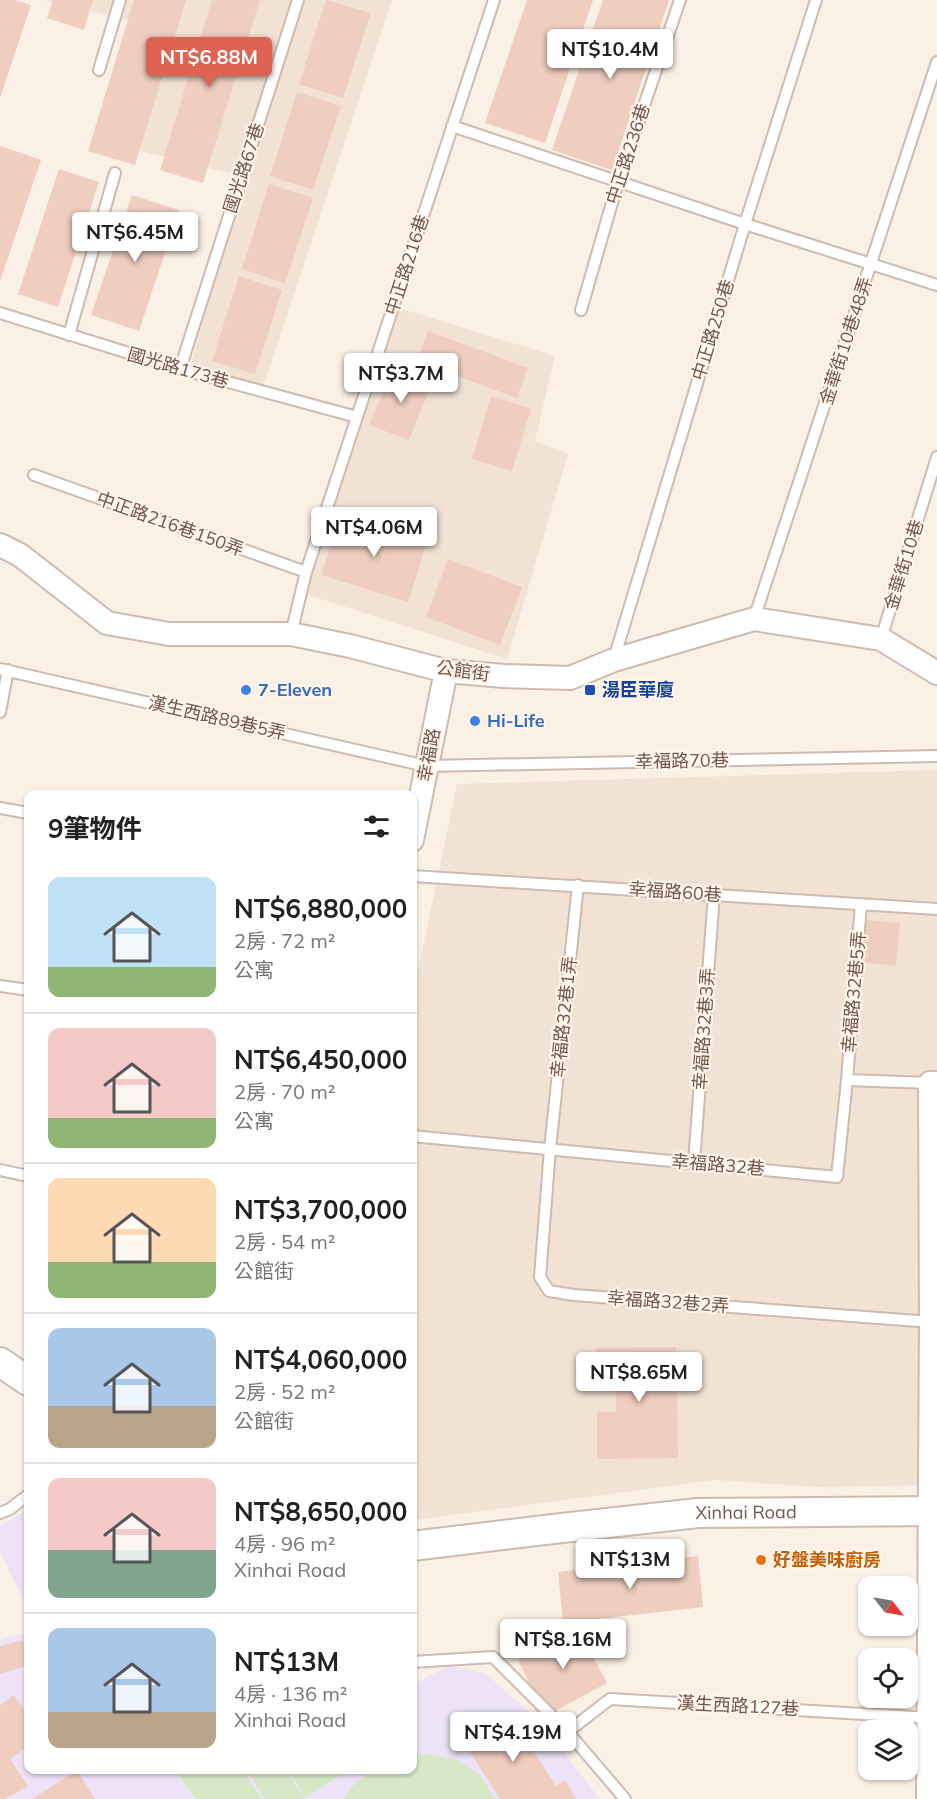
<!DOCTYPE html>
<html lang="zh-TW">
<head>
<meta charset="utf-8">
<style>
  :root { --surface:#fff; --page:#f2f2f2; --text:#222; --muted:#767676; --line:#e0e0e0; --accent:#de6351 }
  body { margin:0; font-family:Mulish,"Noto Sans TC",sans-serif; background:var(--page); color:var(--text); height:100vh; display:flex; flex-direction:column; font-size:22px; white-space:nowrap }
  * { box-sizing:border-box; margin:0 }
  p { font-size:20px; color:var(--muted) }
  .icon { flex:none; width:33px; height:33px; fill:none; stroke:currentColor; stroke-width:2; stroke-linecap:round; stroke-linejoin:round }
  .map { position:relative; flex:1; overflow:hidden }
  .sheet { position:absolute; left:24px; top:790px; width:393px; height:984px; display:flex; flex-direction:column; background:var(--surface); border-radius:12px; box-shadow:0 2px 4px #0004 }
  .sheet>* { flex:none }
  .needle { width:39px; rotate:121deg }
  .tools { position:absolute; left:858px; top:1576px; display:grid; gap:12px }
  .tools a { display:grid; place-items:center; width:60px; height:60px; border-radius:12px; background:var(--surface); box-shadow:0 2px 4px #0004; font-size:30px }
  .price { position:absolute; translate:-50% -51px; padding:0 14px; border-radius:6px; background:#fff; color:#222; font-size:20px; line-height:39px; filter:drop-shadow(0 2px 3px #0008) }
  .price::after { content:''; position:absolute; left:50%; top:36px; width:18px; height:14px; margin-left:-9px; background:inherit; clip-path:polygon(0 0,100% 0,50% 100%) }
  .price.selected { background:var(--accent); color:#fff }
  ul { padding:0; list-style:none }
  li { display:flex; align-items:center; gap:18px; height:150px; padding:0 24px }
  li+li { border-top:2px solid var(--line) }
  li span { display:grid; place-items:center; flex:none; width:168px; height:120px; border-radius:12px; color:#555 }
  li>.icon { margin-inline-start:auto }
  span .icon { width:72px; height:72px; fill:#fffc; stroke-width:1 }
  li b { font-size:26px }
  h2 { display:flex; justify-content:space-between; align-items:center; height:72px; padding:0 24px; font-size:26px }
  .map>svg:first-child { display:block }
</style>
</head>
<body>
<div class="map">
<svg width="937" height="1799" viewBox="0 0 937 1799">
  <rect width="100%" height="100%" fill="#fbf0e5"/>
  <path fill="#f2e2d4" d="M43,0H392L262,391L189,373L241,176L105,142L140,23Z
    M399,308L555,356L535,441L568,454L507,659L296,591Z
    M937,770V1485L820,1487L715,1480L413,1520V995L457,784Z"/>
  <path fill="#ede2f7" d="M28,1508V1610L0,1552V1525L6,1523Z
    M28,1632V1770H412L413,1685L449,1666L485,1673L539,1721L600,1799H0V1640Z"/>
  <path fill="#d6e8c5" d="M429,1754L458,1760L480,1775L495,1799H343L352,1787L372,1770H412L413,1756Z
    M180,1770H243L262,1799H195L177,1772Z
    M247,1770H286L305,1799H265Z
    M288,1770H349L306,1798Z"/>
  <path fill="#efcdbf" d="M0,0H15L31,5L0,98Z
    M53,0H93L84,30L47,18Z
    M134,0H186L135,165L88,151Z
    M212,0H260L203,183L160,170Z
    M326,0L371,13L343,98L299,84Z
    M527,0H593L545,143L485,123Z
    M603,0H669L612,170L552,150Z
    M297,92L341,106L313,190L270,176Z
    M0,146L41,160L0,281Z
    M59,169L99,182L58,307L18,294Z
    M269,184L313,198L285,283L242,269Z
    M132,195L179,210L139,331L91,315Z
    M239,276L282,290L255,374L212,361Z
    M428,331L528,368L517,398L417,361Z
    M393,367L432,383L409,440L369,425Z
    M491,396L531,409L512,471L472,459Z
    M341,514L427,542L408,602L321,575Z
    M448,559L522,587L500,645L426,617Z
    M867,920L900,923L896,966L863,962Z
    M676,1347L678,1458L597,1459V1412H616V1387H597L596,1348Z
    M698,1556L703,1607L563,1623L558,1572Z
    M577,1627L607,1683L555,1711L532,1689L518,1660Z
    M23,1640L28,1665L0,1674V1646Z
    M14,1695L28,1716V1746L10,1759L28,1786L5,1799H0V1705Z
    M508,1712L556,1786L565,1780L576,1799H500L463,1741Z
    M77,1770L95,1799H32Z"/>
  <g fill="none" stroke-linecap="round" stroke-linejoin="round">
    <g stroke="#cebaaf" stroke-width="14">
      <path id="service" d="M99,70L120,0
        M452,126L745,224L937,285
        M581,310L618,182L680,0
        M0,313L180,369L357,417
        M69,335L115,173
        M180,369L298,0
        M34,475L306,572
        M754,619L937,62
        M291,634L306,572L494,0
        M881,639L937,457
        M614,659L745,224L816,0
        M0,669L426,766L937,756
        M0,712L8,670
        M0,808L28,813
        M412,876L937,909
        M578,885L550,1149L540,1277L549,1291L574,1295L931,1322
        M0,986L28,990
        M847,1080L861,904
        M412,1136L837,1177L847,1080L930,1083
        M694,1163L714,894
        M0,1170L28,1176
        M0,1513L10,1509L28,1495
        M412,1662L493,1657L568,1732L625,1799
        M561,1737L610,1699L931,1718"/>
    </g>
    <g stroke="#cebaaf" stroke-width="26">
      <path id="minor" d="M0,545L20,555L107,623L169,634H291L350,646L446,671L504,676L570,678L614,660L754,619L881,639L937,673
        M412,840L446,671
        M928,1799L931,1322L930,1083H937"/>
    </g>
    <g stroke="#cebaaf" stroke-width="32">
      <g id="tertiary">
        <path d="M0,1362L28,1381"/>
        <path id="s1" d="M412,1546L553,1529L698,1513L937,1511"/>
      </g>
    </g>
    <use href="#service" stroke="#fff" stroke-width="10"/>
    <use href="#minor" stroke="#fff" stroke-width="22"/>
    <use href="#tertiary" stroke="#fff" stroke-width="28"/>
  </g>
  <g fill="#3f7fe0" stroke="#fef5eb" stroke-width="2">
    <circle cx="246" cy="690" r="6"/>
    <circle cx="475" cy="721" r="6"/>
  </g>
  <rect fill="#1a4fb4" stroke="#fef5eb" stroke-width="2" x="584" y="684" width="12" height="12" rx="3"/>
  <circle fill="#e8710a" stroke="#fef5eb" stroke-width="2" cx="761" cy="1560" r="6"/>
  <g text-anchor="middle" stroke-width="4.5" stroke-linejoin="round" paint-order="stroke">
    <g font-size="18" fill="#73564c" stroke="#fef5eb">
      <text transform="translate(628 154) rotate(-72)" y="6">中正路236巷</text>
      <text transform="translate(244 168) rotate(-72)" y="6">國光路67巷</text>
      <text transform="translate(407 265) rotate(-72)" y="6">中正路216巷</text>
      <text transform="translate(713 330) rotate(-73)" y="6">中正路250巷</text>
      <text transform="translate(846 341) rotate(-72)" y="6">金華街10巷48弄</text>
      <text transform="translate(178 368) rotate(16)" y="6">國光路173巷</text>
      <text transform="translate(170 524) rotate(20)" y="6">中正路216巷150弄</text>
      <text transform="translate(904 565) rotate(-73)" y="6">金華街10巷</text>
      <text transform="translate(463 671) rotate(8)" y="6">公館街</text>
      <text transform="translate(217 718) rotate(13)" y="6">漢生西路89巷5弄</text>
      <text transform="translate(429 755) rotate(-79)" y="6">幸福路</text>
      <text transform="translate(682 761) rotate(-1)" y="6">幸福路70巷</text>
      <text transform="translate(675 892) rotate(4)" y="6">幸福路60巷</text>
      <text transform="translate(854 992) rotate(-85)" y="6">幸福路32巷5弄</text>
      <text transform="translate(564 1017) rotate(-84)" y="6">幸福路32巷1弄</text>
      <text transform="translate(704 1029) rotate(-86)" y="6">幸福路32巷3弄</text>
      <text transform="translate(718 1165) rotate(5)" y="6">幸福路32巷</text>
      <text transform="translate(668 1302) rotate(4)" y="6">幸福路32巷2弄</text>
      <text dy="6" stroke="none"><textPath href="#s1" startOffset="336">Xinhai Road</textPath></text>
      <text transform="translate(738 1706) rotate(3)" y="6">漢生西路127巷</text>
    </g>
    <g font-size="18" font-weight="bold" fill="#366cbe" stroke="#fef5eb" text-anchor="start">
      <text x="258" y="696">7-Eleven</text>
      <text x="487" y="727">Hi-Life</text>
    </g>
    <g font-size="18" font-weight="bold" fill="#164399" stroke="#fef5eb" text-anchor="start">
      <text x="602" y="696">湯臣華廈</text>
    </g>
    <g font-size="18" font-weight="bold" fill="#c56008" stroke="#fef5eb" text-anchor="start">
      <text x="773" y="1566">好盤美味廚房</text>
    </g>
  </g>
</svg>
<div class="tools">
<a><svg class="needle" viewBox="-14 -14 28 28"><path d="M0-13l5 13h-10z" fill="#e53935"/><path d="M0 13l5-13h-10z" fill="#767676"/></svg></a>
<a><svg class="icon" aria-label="locate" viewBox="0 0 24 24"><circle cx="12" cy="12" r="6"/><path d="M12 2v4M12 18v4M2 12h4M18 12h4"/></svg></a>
<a><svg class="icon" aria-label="layers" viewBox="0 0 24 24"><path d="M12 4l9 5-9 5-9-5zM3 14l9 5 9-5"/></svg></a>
</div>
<b class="price" style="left:610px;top:80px">NT$10.4M</b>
<b class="price selected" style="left:209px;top:88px">NT$6.88M</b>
<b class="price" style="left:135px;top:263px">NT$6.45M</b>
<b class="price" style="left:401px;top:404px">NT$3.7M</b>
<b class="price" style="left:374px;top:558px">NT$4.06M</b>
<b class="price" style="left:639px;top:1403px">NT$8.65M</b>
<b class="price" style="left:630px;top:1590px">NT$13M</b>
<b class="price" style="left:563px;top:1670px">NT$8.16M</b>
<b class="price" style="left:513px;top:1763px">NT$4.19M</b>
<section class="sheet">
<h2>9筆物件<svg class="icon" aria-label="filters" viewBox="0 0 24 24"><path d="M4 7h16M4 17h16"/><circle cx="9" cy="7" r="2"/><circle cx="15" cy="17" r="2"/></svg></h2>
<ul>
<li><span style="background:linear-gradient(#bfe0f5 75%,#8fb573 0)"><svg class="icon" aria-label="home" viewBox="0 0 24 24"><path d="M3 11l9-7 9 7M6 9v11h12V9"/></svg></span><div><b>NT$6,880,000</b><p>2房 · 72 m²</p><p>公寓</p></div></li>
<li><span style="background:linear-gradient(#f6c9c9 75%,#8fb573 0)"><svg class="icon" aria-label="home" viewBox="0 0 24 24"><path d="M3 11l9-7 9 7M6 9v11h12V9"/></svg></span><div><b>NT$6,450,000</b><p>2房 · 70 m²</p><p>公寓</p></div></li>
<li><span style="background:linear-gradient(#ffd9b3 70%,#8fb573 0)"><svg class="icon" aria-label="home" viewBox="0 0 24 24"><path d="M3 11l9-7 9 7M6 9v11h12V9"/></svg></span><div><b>NT$3,700,000</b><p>2房 · 54 m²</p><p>公館街</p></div></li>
<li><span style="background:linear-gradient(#a9c7e8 65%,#b9a48a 0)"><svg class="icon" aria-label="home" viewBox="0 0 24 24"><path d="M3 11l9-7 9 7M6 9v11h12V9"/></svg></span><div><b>NT$4,060,000</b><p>2房 · 52 m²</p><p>公館街</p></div></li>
<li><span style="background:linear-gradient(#f6c9c9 60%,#7fa58c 0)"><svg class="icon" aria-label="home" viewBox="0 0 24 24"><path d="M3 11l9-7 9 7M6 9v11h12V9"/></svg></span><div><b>NT$8,650,000</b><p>4房 · 96 m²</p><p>Xinhai Road</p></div></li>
<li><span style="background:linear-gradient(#a9c7e8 70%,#b9a48a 0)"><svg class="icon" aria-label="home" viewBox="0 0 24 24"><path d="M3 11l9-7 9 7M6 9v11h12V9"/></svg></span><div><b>NT$13M</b><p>4房 · 136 m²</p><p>Xinhai Road</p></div></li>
</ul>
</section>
</div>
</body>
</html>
